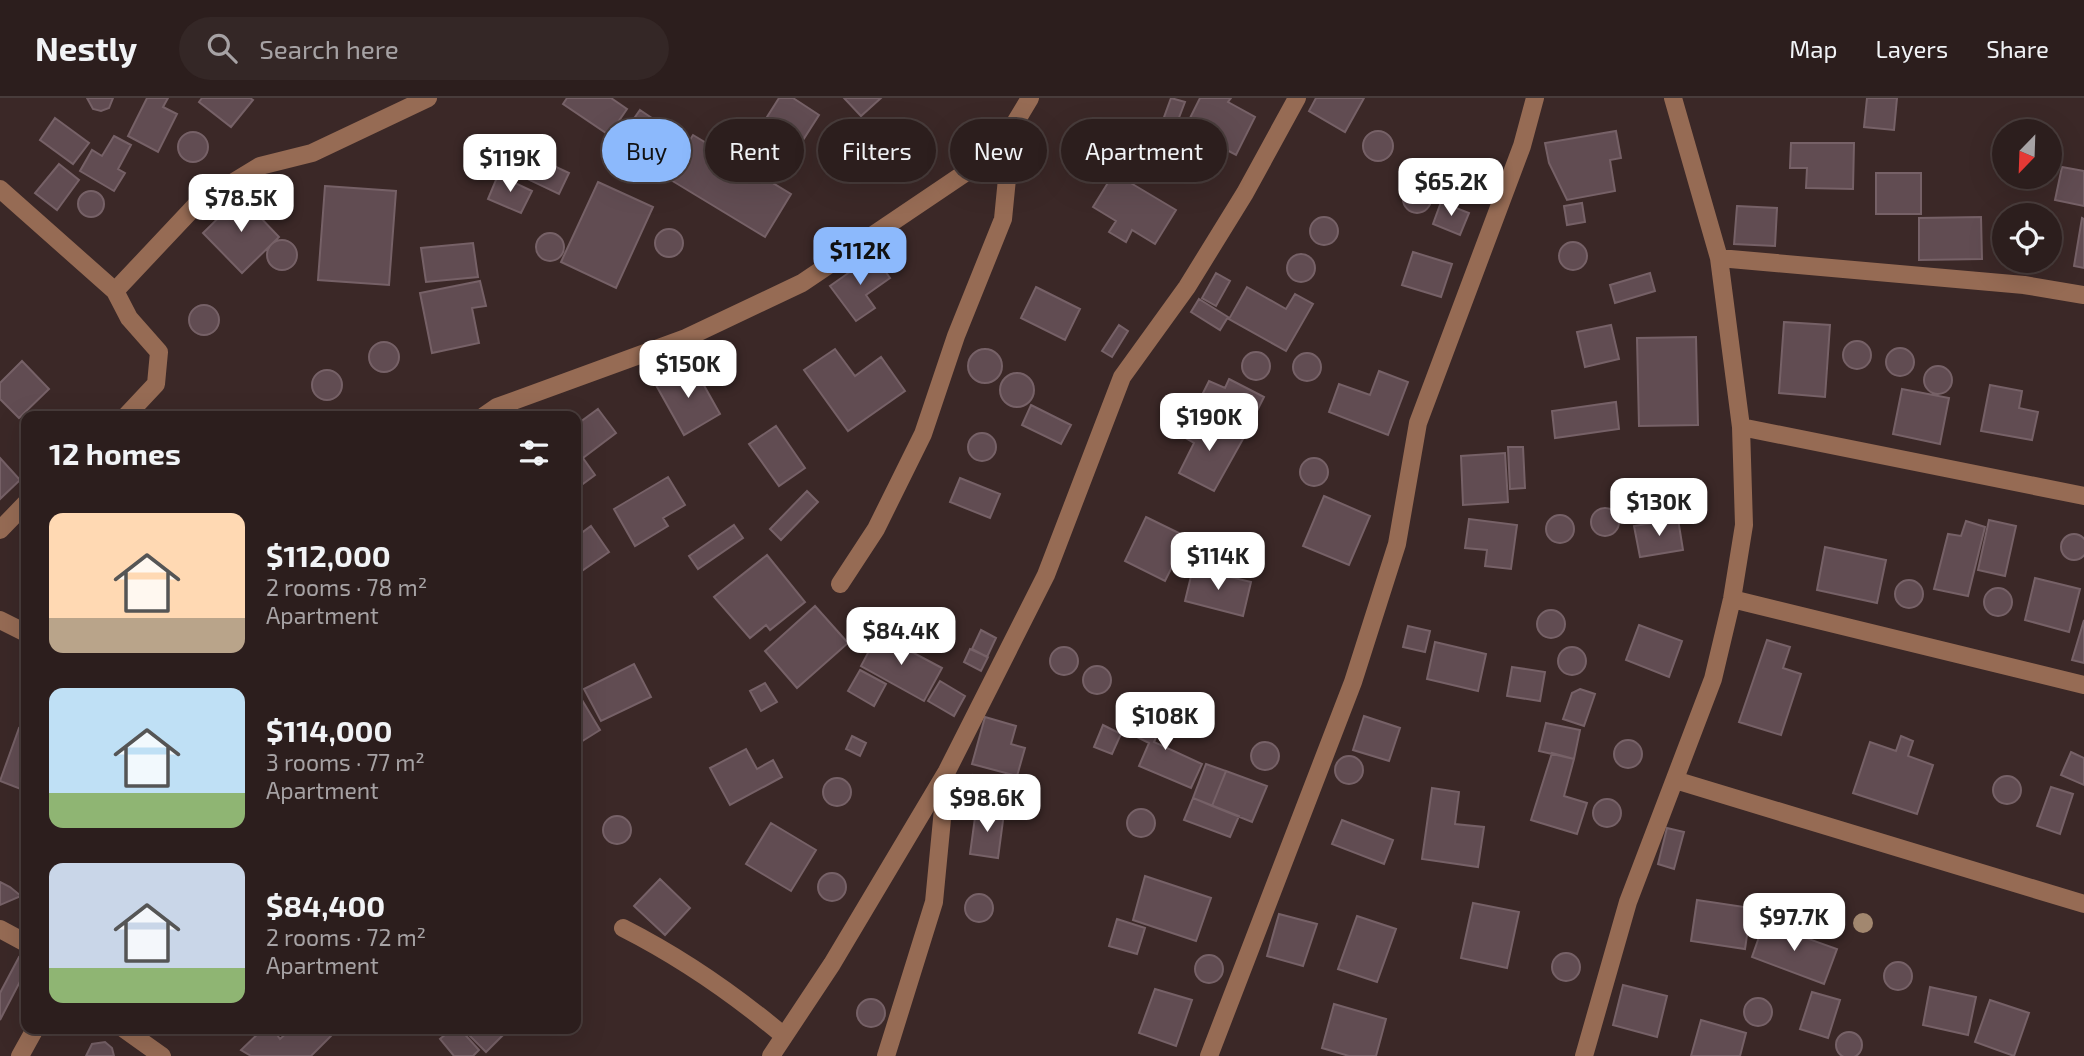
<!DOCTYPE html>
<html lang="en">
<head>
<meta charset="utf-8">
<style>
  :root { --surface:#2c1e1d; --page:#342726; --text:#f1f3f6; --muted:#a6a2a4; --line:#483c3b; --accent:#8cb9fc }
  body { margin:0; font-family:"Exo 2",sans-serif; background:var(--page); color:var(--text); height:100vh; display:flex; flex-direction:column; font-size:26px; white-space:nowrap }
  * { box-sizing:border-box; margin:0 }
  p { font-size:23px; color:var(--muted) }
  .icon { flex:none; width:38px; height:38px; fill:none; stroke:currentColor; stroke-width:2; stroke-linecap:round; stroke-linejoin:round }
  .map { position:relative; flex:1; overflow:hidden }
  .details { position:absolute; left:21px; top:313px; width:560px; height:623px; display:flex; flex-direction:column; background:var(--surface); border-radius:14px; box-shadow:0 7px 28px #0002,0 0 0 2px var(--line) }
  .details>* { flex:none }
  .hud { position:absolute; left:602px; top:21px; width:665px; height:63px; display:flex; gap:14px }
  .needle { width:46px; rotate:203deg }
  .buttons { position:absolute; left:1992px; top:21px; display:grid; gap:14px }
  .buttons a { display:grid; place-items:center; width:70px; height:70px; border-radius:50%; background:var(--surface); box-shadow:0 7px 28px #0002,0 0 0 2px var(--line); font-size:35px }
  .price { position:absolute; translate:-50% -60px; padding:0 16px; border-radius:14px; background:#fff; color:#222; font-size:23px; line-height:46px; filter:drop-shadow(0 2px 4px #0008) }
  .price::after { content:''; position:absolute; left:50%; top:42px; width:21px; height:16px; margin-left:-10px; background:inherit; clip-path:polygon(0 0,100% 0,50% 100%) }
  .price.selected { background:var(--accent); color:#111 }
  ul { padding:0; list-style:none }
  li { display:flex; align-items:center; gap:21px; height:175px; padding:0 28px }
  li span { display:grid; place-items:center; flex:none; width:196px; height:140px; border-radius:14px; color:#555 }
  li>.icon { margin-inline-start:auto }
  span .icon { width:84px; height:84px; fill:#fffc; stroke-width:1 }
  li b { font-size:30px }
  h2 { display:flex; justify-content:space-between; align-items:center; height:84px; padding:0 28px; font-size:30px }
  .chip { padding:0 24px; border-radius:32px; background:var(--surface); box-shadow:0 7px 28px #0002,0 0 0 2px var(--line); font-size:24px; line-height:63px }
  .chip.selected { background:var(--accent); color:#111 }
  header { display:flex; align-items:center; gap:42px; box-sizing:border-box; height:98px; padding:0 35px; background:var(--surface); border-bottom:2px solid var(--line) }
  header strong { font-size:33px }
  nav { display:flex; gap:38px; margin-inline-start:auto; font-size:24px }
  .search { width:490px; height:63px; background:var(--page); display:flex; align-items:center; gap:18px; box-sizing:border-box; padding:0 24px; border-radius:38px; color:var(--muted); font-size:26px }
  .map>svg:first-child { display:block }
</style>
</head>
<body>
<header>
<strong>Nestly</strong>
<div class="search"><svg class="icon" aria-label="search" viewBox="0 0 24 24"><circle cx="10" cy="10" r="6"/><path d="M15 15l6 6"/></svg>Search here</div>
<nav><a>Map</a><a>Layers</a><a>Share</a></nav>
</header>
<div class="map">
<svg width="2084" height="958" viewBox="0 0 2084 958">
  <rect width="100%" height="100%" fill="#3b2827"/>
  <path fill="#614c52" stroke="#766167" stroke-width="2" d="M87,0H113L109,10L101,13L93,11Z
    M147,0H168L163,9L177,16L158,54L128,38Z
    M202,0H250L253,2L231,29L199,4Z
    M567,0H611L627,11L609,37L563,6Z
    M779,0H793L819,17L803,42L767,19Z
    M844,0H881L861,18Z
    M1171,0L1185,4L1172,38L1159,33Z
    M1200,0H1231L1228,4L1255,19L1236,57L1225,51L1219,64L1206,57L1214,43L1186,28Z
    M1316,0H1364L1345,34L1309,13Z
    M1867,0H1897L1894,32L1864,29Z
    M640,12L677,37L656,68L619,42Z
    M55,20L89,45L73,66L40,42Z
    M1616,33L1621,60L1610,62L1615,93L1567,102L1549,65L1545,45Z
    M1363 48a15 15 0 1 1 30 0a15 15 0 1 1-30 0Z
    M178 49a15 15 0 1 1 30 0a15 15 0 1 1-30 0Z
    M693,37L791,96L765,139L661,76L678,46L685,50Z
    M114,38L131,47L118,71L125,75L114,93L80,73L92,52L102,58Z
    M1791,45H1854L1853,91L1806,90L1807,70H1790Z
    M507,46L569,75L559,96L498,67Z
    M59,66L79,82L57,112L35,95Z
    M2062,69L2084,73V108L2055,102Z
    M1114,75L1176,112L1155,146L1132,132L1126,144L1109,134L1116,123L1093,109Z
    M1876,75H1921V116H1876Z
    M498,77L532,93L521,115L488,101Z
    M598,84L653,109L616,190L561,164Z
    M1403 101a14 14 0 1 1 28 0a14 14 0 1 1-28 0Z
    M325,88L396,93L389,187L318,182Z
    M78 106a13 13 0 1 1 26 0a13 13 0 1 1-26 0Z
    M244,95L260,112L257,116L279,139L242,175L203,135Z
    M1441,104L1469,115L1460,137L1433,126Z
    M1582,105L1585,124L1567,127L1564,108Z
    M1737,108L1777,110L1775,148L1734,146Z
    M1981,119L1982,161L1919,162V120Z
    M1310 133a14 14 0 1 1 28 0a14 14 0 1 1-28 0Z
    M2082,120L2084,121V170L2074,168Z
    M655 145a14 14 0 1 1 28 0a14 14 0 1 1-28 0Z
    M536 149a14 14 0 1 1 28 0a14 14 0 1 1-28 0Z
    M267 157a15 15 0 1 1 30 0a15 15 0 1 1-30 0Z
    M1559 158a14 14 0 1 1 28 0a14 14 0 1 1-28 0Z
    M473,145L478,179L426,184L421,150Z
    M1413,154L1452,166L1441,199L1402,187Z
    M1287 170a14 14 0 1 1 28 0a14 14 0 1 1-28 0Z
    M874,157L890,180L866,197L875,210L856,223L830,188Z
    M1216,175L1230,183L1216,208L1202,200Z
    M1650,175L1655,193L1615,205L1610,187Z
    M480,183L486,208L472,210L479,245L432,255L420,195Z
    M1036,189L1080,211L1065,242L1021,220Z
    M1247,189L1286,211L1295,196L1313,206L1286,253L1229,221Z
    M1199,201L1228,219L1220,232L1191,214Z
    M189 222a15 15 0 1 1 30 0a15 15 0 1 1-30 0Z
    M1784,224L1830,227L1825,299L1779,295Z
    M1119,227L1128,233L1112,259L1102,253Z
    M1611,227L1619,261L1585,269L1577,234Z
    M1696,239L1698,327L1639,328L1637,240Z
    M1843 257a14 14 0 1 1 28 0a14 14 0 1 1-28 0Z
    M369 259a15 15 0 1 1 30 0a15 15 0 1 1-30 0Z
    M1886 264a14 14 0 1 1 28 0a14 14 0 1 1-28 0Z
    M835,251L855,278L881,259L905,293L848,333L804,272Z
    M968 268a17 17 0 1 1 34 0a17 17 0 1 1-34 0Z
    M1242 268a14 14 0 1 1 28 0a14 14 0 1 1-28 0Z
    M1293 269a14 14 0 1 1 28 0a14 14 0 1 1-28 0Z
    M22,263L49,291L19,320L0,301V285Z
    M692,266L720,316L684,337L656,287Z
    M1924 282a14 14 0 1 1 28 0a14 14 0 1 1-28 0Z
    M312 287a15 15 0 1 1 30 0a15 15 0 1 1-30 0Z
    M1379,273L1408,284L1388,337L1329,314L1339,286L1370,297Z
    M1000 292a17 17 0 1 1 34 0a17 17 0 1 1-34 0Z
    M1229,281L1264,299L1243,341L1192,317L1209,283L1225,290Z
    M1990,287L2022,293L2019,310L2038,314L2032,342L1981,333Z
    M1902,291L1949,300L1940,346L1893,336Z
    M1616,304L1619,331L1555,340L1552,313Z
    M1031,307L1071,327L1061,346L1022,327Z
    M598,311L616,335L583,360L595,377L576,391V327Z
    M1192,317L1243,341L1214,393L1179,375L1194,345L1184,339Z
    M776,328L805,370L779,388L749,346Z
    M968 349a14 14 0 1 1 28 0a14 14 0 1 1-28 0Z
    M1508,349H1523L1525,390L1510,391Z
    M1505,355L1508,404L1463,407L1461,358Z
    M0,360L20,382L0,401Z
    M1300 374a14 14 0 1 1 28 0a14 14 0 1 1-28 0Z
    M668,379L685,407L663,420L668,428L635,448L614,411Z
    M960,380L1000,396L990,420L950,404Z
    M807,393L818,404L781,442L770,431Z
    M1324,398L1370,418L1349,467L1303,448Z
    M1591 424a14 14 0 1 1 28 0a14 14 0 1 1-28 0Z
    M1546 431a14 14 0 1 1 28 0a14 14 0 1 1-28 0Z
    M1146,419L1187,439L1165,483L1125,463Z
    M1469,421L1517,427L1511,471L1485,468L1487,452L1465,450Z
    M1678,421L1683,452L1640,459L1634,428Z
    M1989,422L2016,428L2005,478L1978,472Z
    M1966,423L1985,429L1968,498L1934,491L1948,436L1961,438Z
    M734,427L743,440L698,471L689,458Z
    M591,428L609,454L576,477V439Z
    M2061 449a13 13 0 1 1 26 0a13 13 0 1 1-26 0Z
    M1825,449L1886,462L1877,505L1817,492Z
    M767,457L805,504L770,532L766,527L750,540L714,499Z
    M1193,470L1251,484L1243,518L1185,503Z
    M2035,480L2080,491L2069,534L2025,522Z
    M1895 496a14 14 0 1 1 28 0a14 14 0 1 1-28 0Z
    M1984 504a14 14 0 1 1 28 0a14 14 0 1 1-28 0Z
    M815,508L848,545L797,590L765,553Z
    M1537 526a14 14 0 1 1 28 0a14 14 0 1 1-28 0Z
    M2084,522V565L2072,562Z
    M1639,527L1682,543L1669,579L1626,562Z
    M1408,528L1430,533L1425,554L1403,549Z
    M981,532L996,540L987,559L972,551Z
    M878,536L942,570L924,603L861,568Z
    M1767,542L1790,549L1783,570L1801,576L1781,637L1739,624Z
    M1435,544L1486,556L1478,593L1427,581Z
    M1050 563a14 14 0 1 1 28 0a14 14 0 1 1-28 0Z
    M1558 563a14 14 0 1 1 28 0a14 14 0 1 1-28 0Z
    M970,551L988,559L981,573L964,564Z
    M634,566L651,599L601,623L584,591Z
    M1083 582a14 14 0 1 1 28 0a14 14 0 1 1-28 0Z
    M1512,569L1545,574L1540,603L1507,598Z
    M860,572L886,586L874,608L848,593Z
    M940,583L965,598L954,618L928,603Z
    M765,585L777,604L761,613L750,593Z
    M1580,591L1595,596L1584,628L1563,621L1572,595Z
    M576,592L600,632L576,647Z
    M1151,606L1168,613L1154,644L1202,666L1191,690L1139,668L1149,645L1137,639Z
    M1364,618L1400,630L1389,663L1353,652Z
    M985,619L1016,628L1011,646L1025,650L1017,678L972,666Z
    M1546,625L1580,632L1574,661L1539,653Z
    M1103,627L1121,636L1112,656L1094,649Z
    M19,630L26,633V693L0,683Z
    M852,638L866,645L860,658L846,651Z
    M1901,638L1913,643L1908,658L1933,667L1917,716L1853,695L1870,644L1896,653Z
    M1614 656a14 14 0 1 1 28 0a14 14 0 1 1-28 0Z
    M1251 658a14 14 0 1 1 28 0a14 14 0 1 1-28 0Z
    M746,651L757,671L773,662L782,679L730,707L710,670Z
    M2071,654L2084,660V687L2061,677Z
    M1552,655L1574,661L1564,698L1587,705L1577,736L1531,722Z
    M1335 672a14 14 0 1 1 28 0a14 14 0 1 1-28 0Z
    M1206,666L1226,673L1212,708L1193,700Z
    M1226,673L1267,688L1252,724L1212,708Z
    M973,677L1017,687L1012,713L967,703Z
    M1993 692a14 14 0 1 1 28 0a14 14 0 1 1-28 0Z
    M823 694a14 14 0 1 1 28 0a14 14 0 1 1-28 0Z
    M2051,689L2073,696L2060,736L2037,728Z
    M1432,690L1459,694L1455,726L1484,729L1478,769L1422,761Z
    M1193,700L1239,718L1230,739L1184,722Z
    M1593 715a14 14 0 1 1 28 0a14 14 0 1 1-28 0Z
    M1127 725a14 14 0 1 1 28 0a14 14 0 1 1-28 0Z
    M976,712L1004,715L998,760L970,756Z
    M603 732a14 14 0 1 1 28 0a14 14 0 1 1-28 0Z
    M1342,722L1393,742L1384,766L1332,746Z
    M771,725L816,752L791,793L746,766Z
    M1667,730L1684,734L1674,771L1658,766Z
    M818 789a14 14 0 1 1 28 0a14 14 0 1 1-28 0Z
    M1145,778L1211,800L1196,843L1133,822Z
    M660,781L690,810L665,837L634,808Z
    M0,784L10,789L21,798L0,807Z
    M965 810a14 14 0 1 1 28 0a14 14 0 1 1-28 0Z
    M1697,802L1751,810L1745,851L1691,843Z
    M1473,805L1519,814L1507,870L1461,860Z
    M1279,816L1317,826L1303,868L1267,858Z
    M1357,818L1396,831L1377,884L1338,871Z
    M1117,821L1145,830L1137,856L1109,848Z
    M1764,825L1837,851L1824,886L1752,859Z
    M1552 869a14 14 0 1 1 28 0a14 14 0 1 1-28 0Z
    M1195 871a14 14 0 1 1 28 0a14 14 0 1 1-28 0Z
    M19,859L26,862V872L0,922V895Z
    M1884 878a14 14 0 1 1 28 0a14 14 0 1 1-28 0Z
    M1623,887L1667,898L1657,939L1613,927Z
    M1930,889L1976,899L1968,937L1923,927Z
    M1155,891L1192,902L1176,948L1139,935Z
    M1812,894L1840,902L1828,940L1800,931Z
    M1744 914a14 14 0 1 1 28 0a14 14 0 1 1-28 0Z
    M857 915a14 14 0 1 1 28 0a14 14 0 1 1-28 0Z
    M1990,902L2029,915L2014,958L1975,944Z
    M1334,906L1386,921L1376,958H1349L1322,950Z
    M1701,922L1746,935L1740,958H1691Z
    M263,931H273L280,941L291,931L337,932L311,958H251L241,952Z
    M452,931H460L479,952L473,958H454L440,941Z
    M463,931H509L486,954Z
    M1836 947a13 13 0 1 1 26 0a13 13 0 1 1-26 0Z
    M105,944L112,950L114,958H86L92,946Z"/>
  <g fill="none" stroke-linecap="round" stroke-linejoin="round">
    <path stroke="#966b54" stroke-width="18" d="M0,91L115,193L196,107L260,68L312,55L428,0
      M1719,160L2024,187L2084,197
      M115,193L129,220L159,254L156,286L126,318
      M484,318L497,309L686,240L802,185L968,73L1012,30L1030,0
      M1741,329L2084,398
      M0,432L26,405
      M840,486L876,431L923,336L956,238L1003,121L1012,30
      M1732,501L2084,587
      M0,522L26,535
      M1675,682L2084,806
      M623,830C682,860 734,896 784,938
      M0,831L26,845
      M124,931L162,958
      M20,958L35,931
      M771,958L832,866L947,673L1046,477L1122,279L1187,189L1245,95L1297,0
      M886,958L934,804L946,680
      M1209,958L1353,584L1397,446L1418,325L1522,48L1535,0
      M1584,958L1628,804L1713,581L1732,501L1744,427L1741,329L1719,160L1673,0"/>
  </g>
  <circle fill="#a2876f" cx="1863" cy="825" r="10"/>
</svg>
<div class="buttons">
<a><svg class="needle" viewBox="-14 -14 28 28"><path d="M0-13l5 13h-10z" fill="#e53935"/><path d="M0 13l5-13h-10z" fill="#a6a2a4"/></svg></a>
<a><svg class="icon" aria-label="locate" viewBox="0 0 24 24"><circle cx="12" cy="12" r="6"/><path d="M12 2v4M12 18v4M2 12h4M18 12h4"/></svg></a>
</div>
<b class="price" style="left:510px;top:96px">$119K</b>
<b class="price" style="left:1451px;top:120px">$65.2K</b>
<b class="price" style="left:241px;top:136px">$78.5K</b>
<b class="price selected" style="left:860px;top:189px">$112K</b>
<b class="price" style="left:688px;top:302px">$150K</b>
<b class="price" style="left:1209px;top:355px">$190K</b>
<b class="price" style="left:1659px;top:440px">$130K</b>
<b class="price" style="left:1218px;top:494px">$114K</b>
<b class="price" style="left:901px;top:569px">$84.4K</b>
<b class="price" style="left:1165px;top:654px">$108K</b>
<b class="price" style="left:987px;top:736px">$98.6K</b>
<b class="price" style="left:1794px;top:855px">$97.7K</b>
<div class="hud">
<a class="chip selected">Buy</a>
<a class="chip">Rent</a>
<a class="chip">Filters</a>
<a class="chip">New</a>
<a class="chip">Apartment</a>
</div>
<section class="details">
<h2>12 homes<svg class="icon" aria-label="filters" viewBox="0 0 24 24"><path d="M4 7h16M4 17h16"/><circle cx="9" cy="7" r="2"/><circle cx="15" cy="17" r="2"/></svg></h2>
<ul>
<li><span style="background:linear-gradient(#ffd9b3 75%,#b9a48a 0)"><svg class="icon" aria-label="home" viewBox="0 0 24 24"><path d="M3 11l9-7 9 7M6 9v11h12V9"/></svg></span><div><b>$112,000</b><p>2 rooms · 78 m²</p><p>Apartment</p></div></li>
<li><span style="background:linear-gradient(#bfe0f5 75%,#8fb573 0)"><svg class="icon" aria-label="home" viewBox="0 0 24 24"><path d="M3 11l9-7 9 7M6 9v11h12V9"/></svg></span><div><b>$114,000</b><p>3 rooms · 77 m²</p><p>Apartment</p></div></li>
<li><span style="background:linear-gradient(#c9d6e8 75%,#8fb573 0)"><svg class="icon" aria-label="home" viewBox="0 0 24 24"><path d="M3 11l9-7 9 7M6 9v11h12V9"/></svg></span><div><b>$84,400</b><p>2 rooms · 72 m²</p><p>Apartment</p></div></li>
</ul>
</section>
</div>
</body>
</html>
